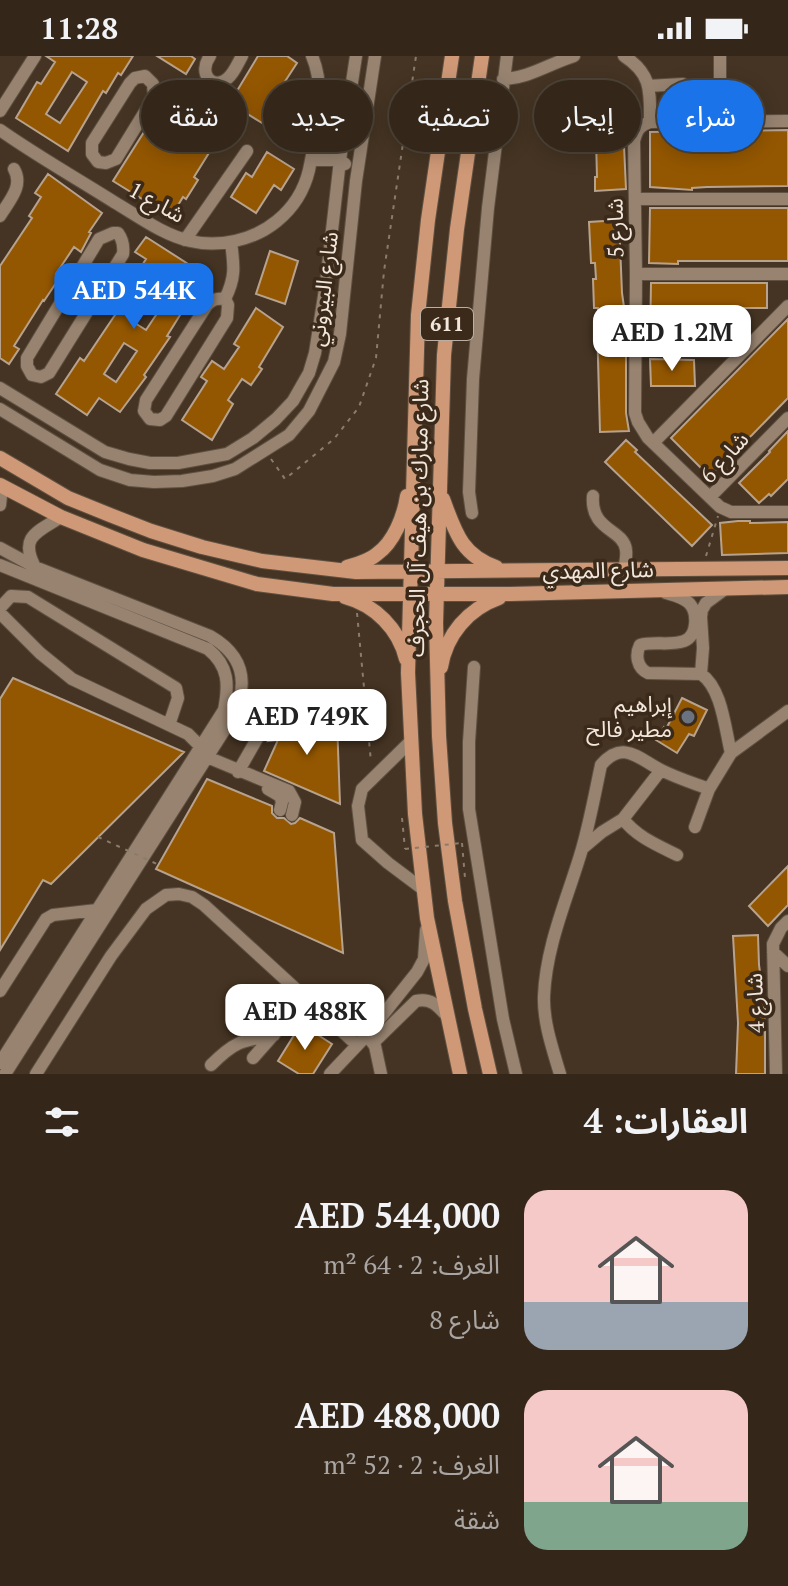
<!DOCTYPE html>
<html lang="ar">
<head>
<meta charset="utf-8">
<style>
  :root { --surface:#34271a; --page:#3f3327; --text:#f1f3f6; --muted:#a9a5a2; --line:#4e4439; --accent:#1a73e8 }
  body { margin:0; font-family:"PT Serif","Noto Sans Arabic",serif; background:var(--page); color:var(--text); direction:rtl; height:100vh; display:flex; flex-direction:column; font-size:30px; white-space:nowrap }
  * { box-sizing:border-box; margin:0 }
  p { font-size:26px; color:var(--muted) }
  .icon { flex:none; width:44px; height:44px; fill:none; stroke:currentColor; stroke-width:2; stroke-linecap:round; stroke-linejoin:round }
  .map { position:relative; height:1018px; overflow:hidden; direction:ltr }
  .panel { display:flex; flex-direction:column; background:var(--surface); flex:1 }
  .panel>* { flex:none }
  .guide { position:absolute; left:24px; top:24px; width:740px; height:72px; direction:rtl; display:flex; gap:16px }
  .price { position:absolute; translate:-50% -68px; padding:0 18px; border-radius:16px; background:#fff; color:#222; font-size:26px; line-height:52px; filter:drop-shadow(0 2px 4px #0008) }
  .price::after { content:''; position:absolute; left:50%; top:48px; width:24px; height:18px; margin-left:-12px; background:inherit; clip-path:polygon(0 0,100% 0,50% 100%) }
  .price.on { background:var(--accent); color:#fff }
  ul { padding:0; list-style:none }
  li { display:flex; align-items:center; gap:24px; height:200px; padding:0 40px }
  li span { display:grid; place-items:center; flex:none; width:224px; height:160px; border-radius:24px; color:#555 }
  li>.icon { margin-inline-start:auto }
  span .icon { width:96px; height:96px; fill:#fffc; stroke-width:1 }
  li b { font-size:34px }
  h2 { display:flex; justify-content:space-between; align-items:center; height:96px; padding:0 40px; font-size:34px }
  .chip { padding:0 28px; border-radius:36px; background:var(--surface); box-shadow:0 4px 20px #0003,0 0 0 2px var(--line); font-size:28px; line-height:72px }
  .chip.on { background:var(--accent); color:#fff }
  .status { display:flex; justify-content:space-between; align-items:center; height:56px; padding:0 40px; background:var(--surface); direction:ltr }
  .status svg { height:22px; fill:currentColor }
  .map>svg:first-child { display:block }
</style>
</head>
<body>
<div class="status"><b>11:28</b><svg viewBox="0 0 49 12"><path d="M0 12V9h3v3zM5 12V6h3v6zM10 12V3h3v9zM15 12V0h3v12zM26 1h20v11H26zM47 4h2v5h-2z"/></svg></div>
<div class="map">
<svg width="788" height="1018" viewBox="0 0 788 1018">
  <rect width="100%" height="100%" fill="#453423"/>
  <path fill="#945701" stroke="#b7a28e" stroke-width="2" fill-rule="evenodd" d="M46,0H133L121,19L118,17L106,37L103,35L68,95L16,62L37,26L41,28L55,6ZM72,16L87,26L60,67L46,58Z
    M157,0H191L195,3L186,18Z
    M258,0H287L297,7L284,27L287,29L262,67L241,54L225,78L222,76L194,121L198,124L186,143L183,141L172,159L148,144L147,146L113,125L151,65L154,67L177,28L223,58Z
    M622,46L626,133L595,135V121H597L595,47Z
    M788,74V130L707,131L692,132V134L650,131V76Z
    M267,96L294,113L281,134L274,129L256,157L231,141L246,117L252,121Z
    M48,118L102,157L89,176L91,177L81,196L74,191L56,218L60,221L44,245L43,244L14,290L19,293L9,308L0,302V210L32,162L29,160L41,141L35,137Z
    M650,152H788V205H678V208L649,207Z
    M619,164L622,237L624,251H626V357L629,375L600,376L597,267H599L598,252H594L593,223H596L595,207H591L589,166Z
    M146,181L210,222L200,238L195,235L167,280L170,281L144,319L146,321L120,356L99,342L87,359L56,338L80,302L84,305L119,253L116,251L146,203L135,196ZM148,236L164,247L146,274L130,264ZM124,287L137,295L116,326L104,318Z
    M270,195L298,205L285,248L256,238Z
    M651,227H767V252H736V284L650,283Z
    M256,252L283,271L259,311L262,313L251,329L242,323L228,344L233,348L212,384L182,364L207,325L201,321L212,305L224,313L239,291L234,288Z
    M788,263V342L752,379L730,398L710,421L671,382Z
    M650,303L694,304L695,330H651Z
    M788,375V423L771,440L769,438L759,447L739,427L770,396L769,395Z
    M626,384L637,394L635,396L712,469L692,490L605,406Z
    M738,465H750V467L788,466V497L722,499L720,467Z
    M13,622L184,696L51,828L43,824L0,894V643Z
    M682,642L707,654L694,680L689,678L677,697L656,684L664,671L666,673Z
    M337,665L340,748L264,715L278,684L268,685L277,666Z
    M207,723L272,750V757L277,762H284L291,768L295,767L300,762L334,777L343,897L156,813Z
    M788,810V849L768,870L749,850Z
    M758,879L759,909L761,923H763L764,952H765V1018H736L738,967L733,880Z
    M301,968L332,988L313,1018H299L278,1005Z"/>
  <g fill="none" stroke-linecap="round" stroke-linejoin="round">
    <g stroke="#5f5041" stroke-width="14">
      <path id="minor" d="M210,0C197,18 213,35 228,22C234,17 238,7 242,0
        M624,0C652,18 650,35 650,66
        M720,0V65
        M145,20L153,28L154,41L116,103L106,107L98,106L92,98V87L130,27L135,22Z
        M503,23C527,23 551,7 574,0
        M648,30L683,28V66
        M0,55L35,0
        M788,65L650,66C639,70 637,74 634,85L636,218L635,357L638,366L648,382L720,451L731,456H788
        M0,74C37,100 76,122 114,146C138,160 163,179 190,185C219,192 254,184 277,165C293,152 304,135 309,114C316,79 327,35 312,0
        M311,104H340L345,108
        M635,143H788
        M0,160C9,145 24,130 14,113
        M113,177H118C123,184 124,190 123,198L49,317L41,321L32,319L27,310V302L99,183Z
        M185,184L247,95
        M636,218H788
        M225,243C217,242 213,243 207,249L146,344L144,355L150,363L160,364L166,360L227,262L228,249L225,243C236,221 234,210 231,186
        M636,294L744,295
        M0,332L105,396L129,403L150,407H178L227,398L253,382L276,363L293,345L309,317L315,297L326,227L340,104L356,0
        M0,353L100,414L130,424L154,426L182,425L213,420L235,413L289,379L309,355L334,306L340,278L356,125L375,0
        M653,387L788,250
        M593,440C590,475 624,473 626,494C627,500 625,508 624,514
        M710,441L788,362
        M0,449L2,430
        M472,457L469,436L473,323L488,152L507,0
        M0,492L35,511L210,580C243,599 249,625 234,659L5,1018
        M0,509L208,593C229,610 229,629 224,654L0,1007
        M35,511C19,481 37,476 61,461
        M666,537C673,539 683,541 689,547C698,556 698,580 684,585C671,590 654,585 640,589C635,599 637,612 648,617L701,618L703,592L701,561L702,554L706,547L725,533
        M0,552L11,540L28,541L176,632L178,642L169,669
        M0,557L40,597L72,623L188,678L201,691
        M474,611L469,686V753L503,963L516,1018
        M701,618C722,632 725,673 731,697
        M412,684L362,733L358,750L362,784L388,807L424,834
        M207,701L289,735L295,746L292,759
        M238,716L270,660L267,654L241,639
        M268,733L280,740L282,746L280,754
        M623,763C637,781 657,789 677,799
        M695,771L709,733
        M583,792L602,776L623,763L661,714
        M773,896L788,910
        M0,935L46,863L53,859L97,854
        M369,982L375,990L381,1018
        M373,987L416,945C431,942 437,949 447,960
        M253,1002L306,942
        M211,1009C235,985 241,985 274,979
        M36,1018L111,900L146,853L166,839L179,838L192,841L204,849L357,989
        M330,1018L366,980L417,916L424,903L426,874
        M560,1018C553,994 543,966 544,940C546,889 568,841 582,793C590,765 595,737 601,709C623,683 639,703 661,714C677,722 693,727 709,733L731,697L788,655
        M776,1018L773,888L781,872L788,865"/>
    </g>
    <g stroke="#5f5041" stroke-width="16">
      <path id="major" d="M452,0L428,164L418,259L408,617L415,758L427,862L460,1018
        M482,0L457,173L444,299L436,567L439,680L445,767L455,845L475,953L490,1018
        M0,402L68,442L110,459L151,475L202,491L262,505L356,516L788,512
        M0,429L61,461L143,494L257,528L333,538H510L788,531
        M443,443C455,475 461,499 496,511
        M347,511C357,508 369,505 377,498C394,486 404,460 407,440
        M345,541C375,549 399,573 406,603
        M441,611C446,579 468,553 499,542"/>
    </g>
    <path stroke="#8a7c6d" stroke-width="2" stroke-dasharray="4 6" stroke-linecap="butt" d="M271,403L285,423L334,383L359,351L376,302L384,215L416,0
      M706,500L718,460
      M357,557L371,706
      M402,762L405,793
      M462,787L465,822"/>
    <use href="#minor" stroke="#978370" stroke-width="12"/>
    <use href="#major" stroke="#cf9977" stroke-width="14"/>
    <path stroke="#8a7c6d" stroke-width="2" stroke-dasharray="4 6" stroke-linecap="butt" d="M98,781L159,809
      M405,793L462,787"/>
  </g>
  <circle fill="#6b7280" stroke="#3b2a1a" stroke-width="3" cx="688" cy="661" r="8"/>
  <g text-anchor="middle" stroke-width="7" stroke-linejoin="round" paint-order="stroke">
    <rect fill="#3b2a1a" stroke="#bbaea2" stroke-width="2" x="421" y="252" width="52" height="32" rx="6"/>
    <g font-size="20" font-weight="bold" fill="#f2e7dc">
      <text x="447" y="275">611</text>
    </g>
    <g font-size="22" fill="#f2e7dc" stroke="#3b2a1a">
      <text transform="translate(157 146) rotate(29)" y="8">شارع 1</text>
      <text transform="translate(615 172) rotate(-91)" y="8">شارع 5</text>
      <text transform="translate(323 233) rotate(-83)" y="8">شارع البيروني</text>
      <text transform="translate(724 401) rotate(-48)" y="8">شارع 6</text>
      <text transform="translate(418 462) rotate(-89)" y="8">شارع مبارك بن هيف آل الحجرف</text>
      <text transform="translate(598 514) rotate(-1)" y="8">شارع المهدي</text>
      <text transform="translate(755 947) rotate(-92)" y="8">شارع 4</text>
    </g>
    <g font-size="22" fill="#f2e7dc" stroke="#3b2a1a" text-anchor="end">
      <text x="672" y="656">إبراهيم<tspan x="672" dy="25">مطير فالح</tspan></text>
    </g>
  </g>
</svg>
<b class="price on" style="left:134px;top:275px">AED 544K</b>
<b class="price" style="left:672px;top:317px">AED 1.2M</b>
<b class="price" style="left:307px;top:701px">AED 749K</b>
<b class="price" style="left:305px;top:996px">AED 488K</b>
<div class="guide">
<a class="chip on">شراء</a>
<a class="chip">إيجار</a>
<a class="chip">تصفية</a>
<a class="chip">جديد</a>
<a class="chip">شقة</a>
</div>
</div>
<section class="panel">
<h2>العقارات: 4<svg class="icon" aria-label="filters" viewBox="0 0 24 24"><path d="M4 7h16M4 17h16"/><circle cx="9" cy="7" r="2"/><circle cx="15" cy="17" r="2"/></svg></h2>
<ul>
<li><span style="background:linear-gradient(#f6c9c9 70%,#9aa5b1 0)"><svg class="icon" aria-label="home" viewBox="0 0 24 24"><path d="M3 11l9-7 9 7M6 9v11h12V9"/></svg></span><div><b>AED 544,000</b><p>الغرف: 2 · 64 m²</p><p>شارع 8</p></div></li>
<li><span style="background:linear-gradient(#f6c9c9 70%,#7fa58c 0)"><svg class="icon" aria-label="home" viewBox="0 0 24 24"><path d="M3 11l9-7 9 7M6 9v11h12V9"/></svg></span><div><b>AED 488,000</b><p>الغرف: 2 · 52 m²</p><p>شقة</p></div></li>
</ul>
</section>
</body>
</html>
